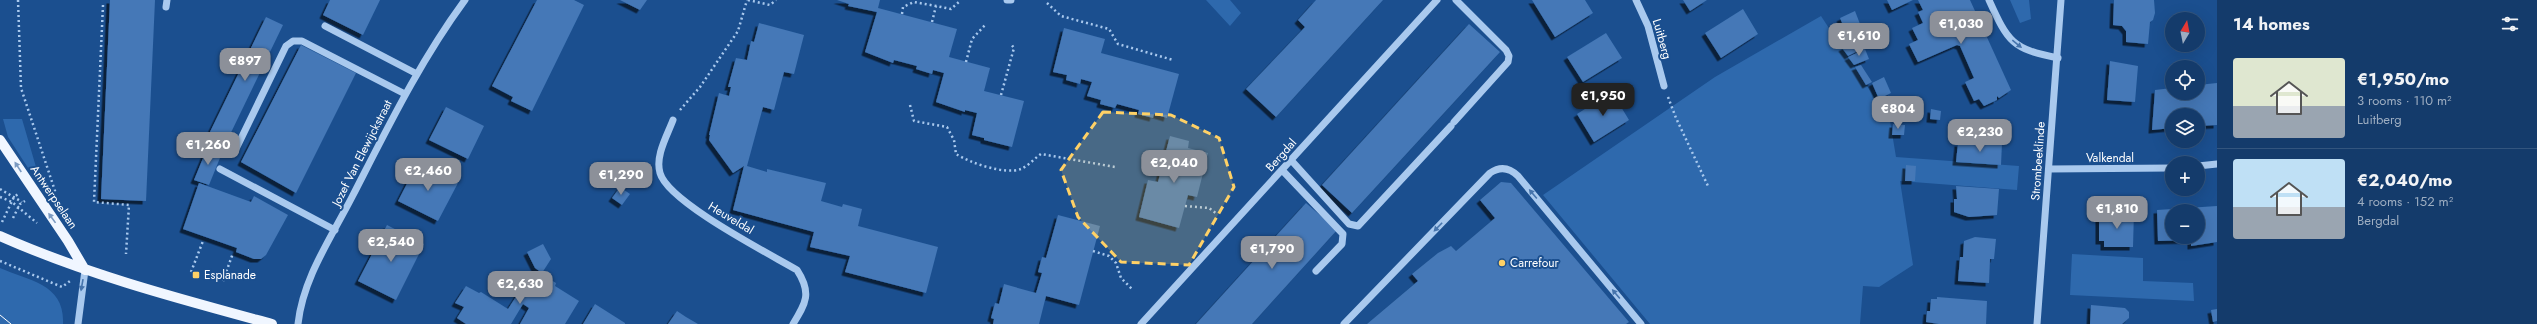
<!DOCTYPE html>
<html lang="en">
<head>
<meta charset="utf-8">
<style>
  :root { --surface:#143b6b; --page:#214673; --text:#f1f3f6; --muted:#9dadc1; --line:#33557e; --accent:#8c9099 }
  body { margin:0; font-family:Jost,sans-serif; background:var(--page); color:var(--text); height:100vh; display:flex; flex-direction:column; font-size:15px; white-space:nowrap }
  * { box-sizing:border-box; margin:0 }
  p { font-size:13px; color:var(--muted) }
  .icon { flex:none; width:22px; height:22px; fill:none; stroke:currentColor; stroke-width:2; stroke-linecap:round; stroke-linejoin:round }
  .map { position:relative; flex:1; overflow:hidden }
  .sheet { display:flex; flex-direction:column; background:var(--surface); width:320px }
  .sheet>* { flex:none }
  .needle { width:26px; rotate:10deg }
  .tools { position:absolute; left:2165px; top:12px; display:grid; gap:8px }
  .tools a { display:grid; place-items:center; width:40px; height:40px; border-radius:50%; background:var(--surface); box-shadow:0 4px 16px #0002,0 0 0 1px var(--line); font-size:20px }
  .price { position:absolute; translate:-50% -34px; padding:0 9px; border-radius:8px; background:var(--accent); color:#fff; font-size:13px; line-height:26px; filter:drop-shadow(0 1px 2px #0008) }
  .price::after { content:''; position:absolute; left:50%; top:24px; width:12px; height:9px; margin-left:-6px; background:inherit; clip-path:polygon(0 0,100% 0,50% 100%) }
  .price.active { background:#222; color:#fff }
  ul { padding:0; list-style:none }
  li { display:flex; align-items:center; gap:12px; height:100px; padding:0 16px }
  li+li { border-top:1px solid var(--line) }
  li span { display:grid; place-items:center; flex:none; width:112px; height:80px; border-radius:4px; color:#555 }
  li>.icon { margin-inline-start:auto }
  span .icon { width:48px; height:48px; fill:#fffc; stroke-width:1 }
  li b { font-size:17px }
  h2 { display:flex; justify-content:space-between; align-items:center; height:48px; padding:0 16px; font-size:17px }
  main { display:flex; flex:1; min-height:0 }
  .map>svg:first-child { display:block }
</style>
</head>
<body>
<main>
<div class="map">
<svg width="2217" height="324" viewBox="0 0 2217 324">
  <defs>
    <filter id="shadow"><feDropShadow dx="-3.5" dy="3.5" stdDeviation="0" flood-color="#0009"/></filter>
  </defs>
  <rect width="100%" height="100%" fill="#1b4f8f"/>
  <path fill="#2e69ad" d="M1206,0H1230L1241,13L1230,26Z
    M2010,0H2029L2031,19L2020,23Z
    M1821,16L1890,121L1896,157L2019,166L2017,190L1900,181L1913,265L1879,287L1863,286L1860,324H1650L1543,195L1715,77Z
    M3,119H22L36,167L30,171L8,137Z
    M2072,254L2143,258V281L2193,283L2194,301L2070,295Z
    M0,268C30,281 65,284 63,324H0Z"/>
  <path fill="#4478b7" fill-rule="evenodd" filter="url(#shadow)" d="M110,0H155L146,201L101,199Z
    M330,0H380L363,35L323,15Z
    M537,0H574L584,5L532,111L511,101L513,97L492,86Z
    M620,0H647L640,10Z
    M837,0H880L878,8L957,29L949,57L990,68L984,91L1024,101L1012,147L984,140V138L972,135L977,113L965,110V112L936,102L944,73L933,70L932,74L916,69L917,66L894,60L893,63L865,52L877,12L848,6L849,4Z
    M1316,0H1383L1276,117L1246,89L1305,27L1298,20Z
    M1532,0H1585L1593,13L1555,37Z
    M1683,0H1707L1690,11Z
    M1887,0H1913L1892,10Z
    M1918,0H1970L2011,90L1999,98L1997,96V100L1984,106L1979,99L1974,101L1965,82L1974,78L1960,46L1957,45L1918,62L1909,44L1918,40L1912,28L1923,23L1918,12L1923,10Z
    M2114,0H2154L2155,13L2153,20L2150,22L2148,44L2126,42V31L2122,26L2113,25Z
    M1743,9L1758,34L1721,58L1705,33Z
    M1855,11L1860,24L1845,30L1840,18Z
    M266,17L283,25L224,147L207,138Z
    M759,23L804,35L794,74L784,72L774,110L763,107L747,166L767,172V169L826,183L821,201L842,207L843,204L862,209L858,226L938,247L926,293L845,272L850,256L810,247L814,232L733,210L744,166L733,173L709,140L710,135H709L719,93L729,96L731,87H728L736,58L747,60L751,41L754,42Z
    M1469,24L1500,52L1352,213L1322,185Z
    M1064,28L1105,39L1101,53L1179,74L1167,118L1154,114L1153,118L1138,114L1139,110L1117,104L1115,108L1100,104L1101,100L1087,96L1092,82L1081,79L1080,84L1066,80L1067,75L1053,72Z
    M1606,33L1622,58L1583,82L1567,57Z
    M1857,38L1862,49L1848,56L1842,48L1849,44L1848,42Z
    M301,45L356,73L296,193L241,162Z
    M1865,49L1869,59L1854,65L1848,57Z
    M2110,61L2138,66L2135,102L2107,100Z
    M1861,65L1872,82L1866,85L1855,67Z
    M1884,77L1891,93L1879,99L1872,83Z
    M2217,83V125L2198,126V115H2172V128L2152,130L2155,90L2172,88V93H2198V85Z
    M1612,92L1629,120L1594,142L1577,114Z
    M446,107L484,126L468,159L429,140Z
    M1931,109L1941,111L1940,120L1930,119Z
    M1893,124L1905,125L1904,135H1892Z
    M1170,136L1189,141L1188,148L1208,153L1197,197L1188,195L1179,228L1139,217L1148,180L1158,182Z
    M1972,141L2002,143L2001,165L1956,162L1958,143L1972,144Z
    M208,146L222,153L209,185L194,180Z
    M417,164L458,183L438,221L398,201Z
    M1906,165L1916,166L1915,181H1905Z
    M1501,182L1511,183L1629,322L1626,324H1367L1418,281L1412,274L1438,253L1451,246L1456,251L1495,218L1480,200Z
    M199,183L251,202L254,196L288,215L266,255L261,259H254L236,252L237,248L183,229Z
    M1956,186L1999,189L1997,215L1969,217L1954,212V199H1957Z
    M620,187L630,194L622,205L612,198Z
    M1306,203L1337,230L1252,324H1196Z
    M2217,206V242L2191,246V240L2158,241L2157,210ZM2172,211H2198V237H2172Z
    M2121,211H2134L2133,247H2104V241H2099V216H2121Z
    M1058,215L1100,226L1079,305L1046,296L1039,324H993L994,319L991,318L995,303L999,304L1004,284L1036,293L1042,273L1038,272L1042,257L1046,258Z
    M387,225L424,244L396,300L358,281Z
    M1975,237L1996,239L1994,259H1990L1989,283L1958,281L1960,257H1963L1964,241Z
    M543,244L551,259L542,273L535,268L527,252Z
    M531,273L539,278L541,274L556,283L555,286L579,301L565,324H520L529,308L523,304L511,324H466L457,318L464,307L455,303L466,286L479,293L481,292L508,309Z
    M1937,297L1987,301L1986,324H1939L1926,322L1927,311H1930L1931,299H1937Z
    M595,304L625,323V324H583Z
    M2091,305L2125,308L2129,312V318L2122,324H2090Z
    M2217,309V321L2213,322L2211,310Z
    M677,311L686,317L698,324H668Z"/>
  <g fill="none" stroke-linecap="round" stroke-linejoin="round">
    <path stroke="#a9c9ee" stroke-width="2.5" stroke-dasharray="2 3" stroke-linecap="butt" d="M18,0L21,88L56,194
      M748,0L770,5L776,0
      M1047,3L1061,16L1109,29L1118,44L1173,60
      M103,5L94,202L129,205L126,254
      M902,14L903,7L914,2L936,6
      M932,22L936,6L951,9L960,1
      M966,62L972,39L986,24
      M1001,95L1014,48L1011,44
      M1668,97L1676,118L1708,186
      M910,105L914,121L947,127L954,140L956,154C970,163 1005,175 1021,169C1028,166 1035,158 1041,154L1115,167
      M680,110L700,87L738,31L747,0
      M0,189L22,202
      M0,197L12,202L37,223
      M1185,206L1209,208L1217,214
      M13,218L20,204L25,201
      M2,222L14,197L18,194
      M1093,251L1109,256L1116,263L1121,278L1132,289
      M0,261L62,287L70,281
      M191,272L203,241
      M223,281L233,253"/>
    <path stroke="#a9c9ee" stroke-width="7" d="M1007,0H1011
      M1636,0L1648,26L1664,86
      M1989,0C2008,42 2012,49 2058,58
      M166,7L167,0
      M325,26L417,74
      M673,120C667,136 655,156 660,173C668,202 768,253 797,270C812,293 806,303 793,324
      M1454,122L1508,62L1509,56L1506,50L1456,0
      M235,151L286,46L293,41H302L405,94
      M1291,160L1349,224L1358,226L1451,126
      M2198,166L2217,164
      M220,169L335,230
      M2049,169L2172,168
      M1282,170L1343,234L1342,244L1316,271
      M78,324L85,270
      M298,324C303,278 331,238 352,197C387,129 420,61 465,0
      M1141,324L1437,0
      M1344,324L1490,173C1500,166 1509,167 1518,176L1641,324
      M2037,324L2061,0"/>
    <path stroke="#f0f6ff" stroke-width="10" d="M0,140L68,241L85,270
      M0,236C88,275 180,299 272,324"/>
    <path stroke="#fff" stroke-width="1" d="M0,315L11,324"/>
  </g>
  <defs><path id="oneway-solid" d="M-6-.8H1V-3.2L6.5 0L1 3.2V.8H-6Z"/></defs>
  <g fill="#4674ac">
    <use href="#oneway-solid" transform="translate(2017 44) rotate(39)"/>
    <use href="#oneway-solid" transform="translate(1533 194) rotate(-130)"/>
    <use href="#oneway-solid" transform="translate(1438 227) rotate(134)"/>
    <use href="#oneway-solid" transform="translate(82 285) rotate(100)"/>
    <use href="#oneway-solid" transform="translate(1616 294) rotate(-130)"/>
  </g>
  <g fill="#7b9ac1">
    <use href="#oneway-solid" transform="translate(18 167) rotate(-123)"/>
    <use href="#oneway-solid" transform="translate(52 218) rotate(-126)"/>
  </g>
  <path fill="#ffd166" fill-opacity="0.2" stroke="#ffd166" stroke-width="3" stroke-dasharray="8 5" stroke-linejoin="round" d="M1103,112L1171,115L1219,138L1234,187L1189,265L1121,262L1078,217L1061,170Z"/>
  <g fill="#ffd166" stroke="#1b4f8f" stroke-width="1.5">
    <circle cx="1502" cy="263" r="4"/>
    <rect x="192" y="271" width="8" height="8" rx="2"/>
  </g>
  <g text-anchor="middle" stroke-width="4" stroke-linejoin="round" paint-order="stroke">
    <g font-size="12" fill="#fff" stroke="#1b4f8f">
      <text transform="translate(1662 39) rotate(74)" y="4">Luitberg</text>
      <text transform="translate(362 153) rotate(-63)" y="4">Jozef Van Elewijckstraat</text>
      <text transform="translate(1281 155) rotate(-48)" y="4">Bergdal</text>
      <text x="2110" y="162">Valkendal</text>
      <text transform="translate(2038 161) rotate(-86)" y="4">Strombeeklinde</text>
      <text transform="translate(54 197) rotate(56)" y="4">Antwerpselaan</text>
      <text transform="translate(731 218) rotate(31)" y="4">Heuveldal</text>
    </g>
    <g font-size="12" fill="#fff" stroke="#1b4f8f" text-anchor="start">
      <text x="1510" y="267">Carrefour</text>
      <text x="204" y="279">Esplanade</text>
    </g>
  </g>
</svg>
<div class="tools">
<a><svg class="needle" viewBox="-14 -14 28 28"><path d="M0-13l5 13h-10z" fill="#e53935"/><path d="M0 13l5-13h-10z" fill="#9dadc1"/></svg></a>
<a><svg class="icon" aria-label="locate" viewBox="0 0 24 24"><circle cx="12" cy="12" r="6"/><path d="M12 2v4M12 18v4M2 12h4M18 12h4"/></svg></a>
<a><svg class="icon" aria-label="layers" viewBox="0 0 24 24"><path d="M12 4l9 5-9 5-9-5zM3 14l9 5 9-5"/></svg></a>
<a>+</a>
<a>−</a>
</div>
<b class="price" style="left:1961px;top:45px">€1,030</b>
<b class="price" style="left:1859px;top:57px">€1,610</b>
<b class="price" style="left:245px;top:82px">€897</b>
<b class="price active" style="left:1603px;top:117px">€1,950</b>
<b class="price" style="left:1898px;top:130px">€804</b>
<b class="price" style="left:1980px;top:153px">€2,230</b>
<b class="price" style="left:208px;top:166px">€1,260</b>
<b class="price" style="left:1174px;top:184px">€2,040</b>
<b class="price" style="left:428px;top:192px">€2,460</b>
<b class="price" style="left:621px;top:196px">€1,290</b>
<b class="price" style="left:2117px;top:230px">€1,810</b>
<b class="price" style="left:391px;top:263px">€2,540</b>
<b class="price" style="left:1272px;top:270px">€1,790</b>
<b class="price" style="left:520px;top:305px">€2,630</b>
</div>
<section class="sheet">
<h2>14 homes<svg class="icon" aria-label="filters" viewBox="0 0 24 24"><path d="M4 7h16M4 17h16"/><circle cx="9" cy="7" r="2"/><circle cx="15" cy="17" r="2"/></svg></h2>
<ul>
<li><span style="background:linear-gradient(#dfe7d0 60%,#9aa5b1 0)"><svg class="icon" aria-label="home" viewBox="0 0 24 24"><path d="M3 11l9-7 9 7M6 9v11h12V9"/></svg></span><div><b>€1,950/mo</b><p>3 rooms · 110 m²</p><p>Luitberg</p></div></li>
<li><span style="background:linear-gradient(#bfe0f5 60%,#9aa5b1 0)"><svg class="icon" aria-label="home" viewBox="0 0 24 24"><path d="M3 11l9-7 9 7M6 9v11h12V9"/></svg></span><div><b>€2,040/mo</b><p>4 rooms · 152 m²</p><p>Bergdal</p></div></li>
</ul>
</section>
</main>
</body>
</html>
